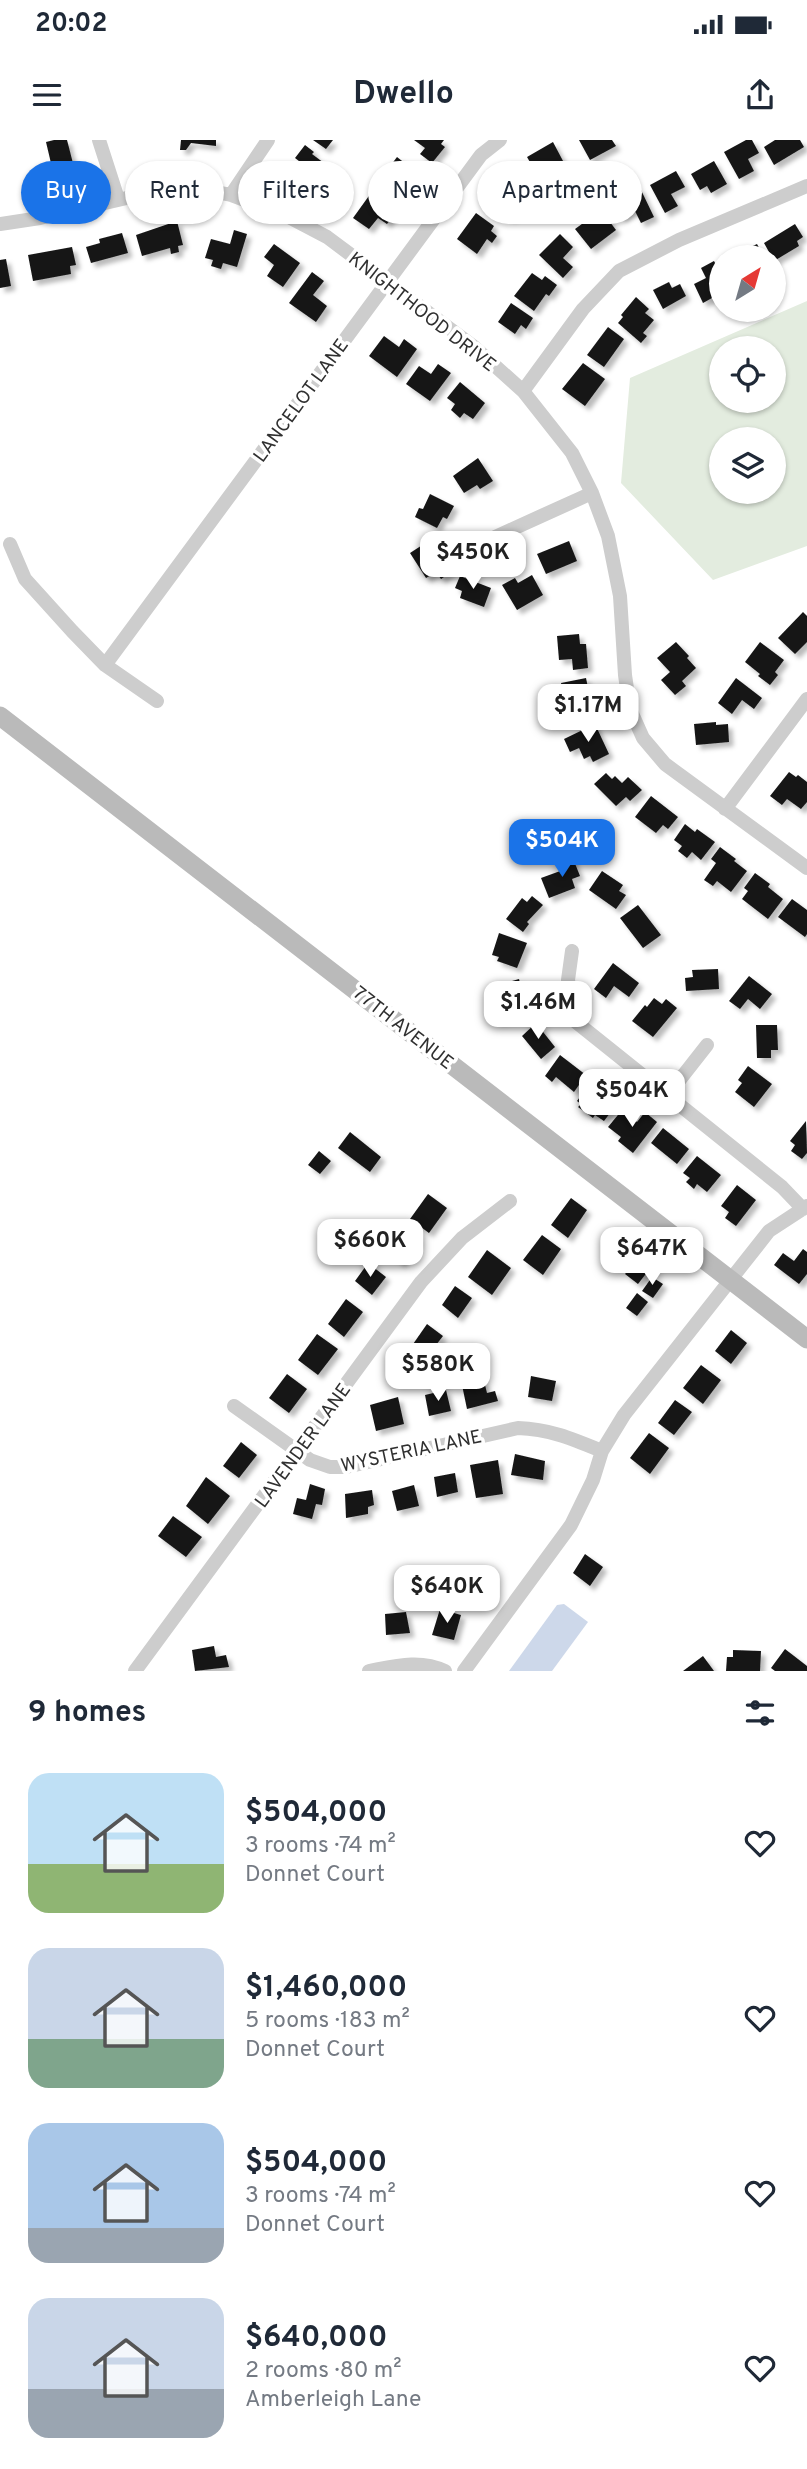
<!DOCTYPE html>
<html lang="en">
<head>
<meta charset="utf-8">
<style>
  :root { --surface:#fff; --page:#f6f6f7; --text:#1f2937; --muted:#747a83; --accent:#1a73e8 }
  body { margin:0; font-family:Overpass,sans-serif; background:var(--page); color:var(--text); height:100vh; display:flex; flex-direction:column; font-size:26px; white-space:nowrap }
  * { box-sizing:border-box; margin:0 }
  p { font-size:23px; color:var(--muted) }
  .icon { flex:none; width:38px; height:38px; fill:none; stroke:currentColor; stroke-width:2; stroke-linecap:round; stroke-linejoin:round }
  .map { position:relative; height:1531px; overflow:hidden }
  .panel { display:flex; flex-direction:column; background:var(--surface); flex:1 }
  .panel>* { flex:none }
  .hud { position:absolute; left:21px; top:21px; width:766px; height:63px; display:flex; gap:14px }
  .needle { width:46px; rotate:37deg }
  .fabs { position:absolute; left:709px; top:105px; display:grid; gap:14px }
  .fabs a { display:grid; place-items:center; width:77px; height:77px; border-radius:50%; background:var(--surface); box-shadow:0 2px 5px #0004; font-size:35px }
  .price { position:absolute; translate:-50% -60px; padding:0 16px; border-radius:14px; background:#fff; color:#222; font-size:23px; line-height:46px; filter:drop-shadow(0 2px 4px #0008) }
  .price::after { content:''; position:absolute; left:50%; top:42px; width:21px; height:16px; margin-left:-10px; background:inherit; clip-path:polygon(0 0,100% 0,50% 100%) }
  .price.active { background:var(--accent); color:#fff }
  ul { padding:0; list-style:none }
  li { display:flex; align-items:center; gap:21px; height:175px; padding:0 28px }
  li span { display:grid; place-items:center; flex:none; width:196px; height:140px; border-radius:21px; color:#555 }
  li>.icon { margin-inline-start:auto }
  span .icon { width:84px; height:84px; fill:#fffc; stroke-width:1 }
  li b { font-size:30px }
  h2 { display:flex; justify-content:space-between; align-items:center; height:84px; padding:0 28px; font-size:30px }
  .tag { padding:0 24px; border-radius:32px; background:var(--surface); box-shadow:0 2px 5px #0004; font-size:24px; line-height:63px }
  .tag.active { background:var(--accent); color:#fff }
  .status { display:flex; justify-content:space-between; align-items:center; height:49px; padding:0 35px; background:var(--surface); direction:ltr }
  .status svg { height:19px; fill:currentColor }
  header { display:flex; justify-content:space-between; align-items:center; height:91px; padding:0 28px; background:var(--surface); font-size:32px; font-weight:700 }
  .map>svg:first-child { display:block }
</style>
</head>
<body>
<div class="status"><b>20:02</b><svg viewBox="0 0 49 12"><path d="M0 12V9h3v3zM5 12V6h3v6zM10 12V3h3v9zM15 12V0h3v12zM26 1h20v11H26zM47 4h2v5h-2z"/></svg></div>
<header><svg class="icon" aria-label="menu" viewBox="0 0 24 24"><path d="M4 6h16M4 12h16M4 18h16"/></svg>Dwello<svg class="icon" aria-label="share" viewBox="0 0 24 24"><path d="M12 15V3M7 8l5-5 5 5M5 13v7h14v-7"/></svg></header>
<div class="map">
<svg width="807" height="1531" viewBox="0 0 807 1531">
  <defs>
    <filter id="shadow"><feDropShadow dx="4.5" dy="4.5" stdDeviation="2" flood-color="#0004"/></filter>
  </defs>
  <rect width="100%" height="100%" fill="#fff"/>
  <path fill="#e3ecdf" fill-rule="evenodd" d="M807,161V406L713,440L621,343L630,238ZM721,208H774V261H721ZM721,299H774V352H721Z"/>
  <path fill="#cdd8ea" d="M564,1464L588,1482L552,1531H509L557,1465Z"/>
  <path fill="#171717" filter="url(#shadow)" d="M54,0H67L75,31L54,36L46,2Z
    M181,0H216V6L191,3L186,10H180Z
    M313,0H333L326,9Z
    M414,0H444L441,4L445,7L432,23L420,14L425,8Z
    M579,0H612L616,6L590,20Z
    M746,0H752L759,13L748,19L754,31L739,39L724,12Z
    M775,0H800L804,7L774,25L764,7Z
    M553,2L563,21L554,27L561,39L545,48L527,17Z
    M305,5L314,12L312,14L332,29L313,54L297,42L308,28L295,18Z
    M397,17L411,28L403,39L414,47L405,59L379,41Z
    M714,21L727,44L711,53L707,46L700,50L691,34Z
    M510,30L521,38L517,44L530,52L511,78L495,67L506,52L498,46Z
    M676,31L685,47L671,54L678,66L665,73L650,45Z
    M640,48L654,77L641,83L635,71L621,78L613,61Z
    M371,53L396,72L387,84L378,78L369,89L353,78Z
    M601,70L616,90L591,109L575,89Z
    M476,73L494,86L491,91L497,96L492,103L487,99L477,114L457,99Z
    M177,81L183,105L178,106L179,112L171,114L170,108L142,116L136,95Z
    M795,84L803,97L797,101L799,106L774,121L764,103Z
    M234,90L247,94L237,127L223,123L221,129L211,126L213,120L205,118L211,99L230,104Z
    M122,93L128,113L91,123L86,107L100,103L99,99Z
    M560,94L573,107L563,118L573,127L563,138L539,115Z
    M274,104L300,123L283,147L267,136L274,125L264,117Z
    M757,104L764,117H741L746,115L744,110Z
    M72,107L76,125L70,126L71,134L33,141L28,115Z
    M6,119L11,146L0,148V120Z
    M714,121L721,134V153L703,163L694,144L706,138L701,128Z
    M312,132L324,141L313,155L327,166L316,182L289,163Z
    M532,133L542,140L545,136L557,145L549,156L546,154L534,171L514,156Z
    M669,142L672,148L680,144L686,156L663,169L653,150Z
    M636,157L649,169L645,173L654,180L643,193L647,196L641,203L618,183L623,177L621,175Z
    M511,163L533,178L526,189L521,185L515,194L498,182Z
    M608,187L624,199L604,227L587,215Z
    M384,196L399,207L404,199L417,209L397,237L369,216Z
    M583,223L605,239L585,266L562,249Z
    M438,224L451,233L430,261L406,244L419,226L431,234Z
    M460,242L485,263L473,279L464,273L460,278L451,270L455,264L447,258Z
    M478,318L493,341L480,349L477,345L464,353L453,336Z
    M430,354L454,366L447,379L443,377L437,388L415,377L419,368L423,369Z
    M569,401L577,421L546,434L537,414Z
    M427,402L436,417L445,411L456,429L441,439L436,432L426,438L410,413Z
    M532,435L543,455L517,470L502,445L515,438L518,443Z
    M460,436L491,448L484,467L460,458L462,451L455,448Z
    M803,472L807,476V502L795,514L778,498Z
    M579,494L580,504H586L588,528L573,530L572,519L559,520L557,496Z
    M676,502L689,516L687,518L696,528L682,541L686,546L675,555L661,540L670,532L657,518Z
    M760,502L784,520L775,532L778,535L770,545L758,536L760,534L745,522Z
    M586,538L593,572L577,575L575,568L566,570L561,543Z
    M736,538L762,558L754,569L742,560L732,574L718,563Z
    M716,582V585L728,584L729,602L696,605L694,584Z
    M595,584L609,614L593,622L590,616L584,619L579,608L570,612L564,599Z
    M789,632L796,637L798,635L807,642V662L801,669L787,659L782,665L770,656Z
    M606,633L612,639L615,636L622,643L628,637L642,650L630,661L626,657L616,666L594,644Z
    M651,656L678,677L668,689L663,685L656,693L635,677Z
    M685,684L695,692L697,689L715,702L701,720L692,712L687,718L678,711L682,706L674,700Z
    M720,707L736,719L734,721L747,731L731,752L717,741L713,746L704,740L716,723L711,719Z
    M572,716L580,736L572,739L575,748L549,758L541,738L563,730L560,720Z
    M602,731L623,745L619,751L626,755L616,769L589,750Z
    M755,733L770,744L768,747L783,759L768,779L742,759L748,751L744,748Z
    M532,756L543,765L527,782L529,784L523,792L506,779L522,758L527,762Z
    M792,759L807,770V794L805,797L778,777Z
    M638,765L661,795L643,808L620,778Z
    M499,793L527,803L517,828L497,821L499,817L492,815Z
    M613,823L639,843L629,857L614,846L606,858L594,849Z
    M718,829L719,849L686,851L685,838L693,837L692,830Z
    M749,836L772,854L760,869L748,859L740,869L729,861Z
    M519,839L528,874L498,881L494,865L503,863L498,845Z
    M654,858L662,864L666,859L677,868L653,897L632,881L645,865L647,867Z
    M536,883L555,907L541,919L522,896Z
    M756,885H777L778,910H771V918H757Z
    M560,915L586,935L574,952L556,937L552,942L545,936Z
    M748,926L772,944L754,967L735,952L742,943L738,940Z
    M588,946L603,957L611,947L623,956L604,981L595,975L593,978L578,967L581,964L577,961Z
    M622,970L637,982L645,972L657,982L633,1013L618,1001L621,997L608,987Z
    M806,981L807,1013L802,1019L791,1011L795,1005L790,1001Z
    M663,988L689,1009L677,1024L651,1003Z
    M350,992L381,1017L370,1032L338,1008Z
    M319,1011L331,1021L320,1034L308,1025Z
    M697,1016L721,1035L707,1052L697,1044L694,1049L686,1042L690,1038L683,1033Z
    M737,1045L756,1060L736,1086L725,1078L729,1072L721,1066Z
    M428,1054L447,1068L429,1093L410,1079Z
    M571,1058L587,1070L568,1098L551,1085Z
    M393,1092L404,1100L409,1094L418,1100L401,1123L381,1108Z
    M328,1095L335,1100L328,1110L320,1105Z
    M542,1095L561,1109L543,1135L523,1120Z
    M803,1109L807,1112V1134L799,1144L774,1125L783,1113L794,1121Z
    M487,1110L511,1128L492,1155L468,1137Z
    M636,1121L648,1131L638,1144L625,1134Z
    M368,1123L386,1137L372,1155L355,1141Z
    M652,1137L663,1144L653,1158L642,1151Z
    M455,1146L472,1158L458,1178L442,1165Z
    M637,1153L648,1162L637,1176L626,1168Z
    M346,1159L363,1172L344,1197L328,1184Z
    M427,1184L443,1196L426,1218L411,1207Z
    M731,1190L747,1203L731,1224L715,1211Z
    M317,1194L338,1209L318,1235L298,1220Z
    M701,1225L721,1240L703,1264L683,1248Z
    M287,1234L307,1249L289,1273L269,1258Z
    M531,1236L556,1241L552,1261L528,1257Z
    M484,1241L487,1253L495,1251L498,1261L467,1269L462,1245Z
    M446,1250L451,1271L429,1276L425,1255Z
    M398,1257L404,1284L376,1291L370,1265Z
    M675,1260L692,1272L674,1295L658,1283Z
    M649,1293L669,1308L650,1334L630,1318Z
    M241,1302L257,1315L239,1338L223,1326Z
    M515,1314L545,1321L543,1340L511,1335Z
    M498,1320L503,1354L476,1358L470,1325Z
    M455,1333L458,1352L437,1357L434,1337Z
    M206,1337L230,1356L208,1384L186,1366Z
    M310,1344L325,1349L322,1365L316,1364L312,1379L293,1374L297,1358L306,1360Z
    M414,1345L419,1366L397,1371L392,1351Z
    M372,1350L374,1365L368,1367V1374L346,1378L345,1354Z
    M173,1376L202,1397L186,1417L158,1396Z
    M585,1414L603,1427L590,1446L573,1433Z
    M440,1469L461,1475L454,1500L432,1495Z
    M406,1472L410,1493L386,1495L385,1474Z
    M214,1506L216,1517L226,1515L229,1527L195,1531L192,1510Z
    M785,1509L807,1526V1531H775L771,1528Z
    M733,1510L761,1511L760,1531H726L727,1517H733Z
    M703,1516L714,1531H683Z"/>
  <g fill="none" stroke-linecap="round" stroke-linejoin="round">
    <path stroke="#cdcdcd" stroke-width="14" d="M99,0L118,59
      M231,55L268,0
      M0,84L40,78L183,45L231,55L287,76L327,97L473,206L523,251L572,313L592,353L608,396L620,456L625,535L630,569L643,598L665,624L807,728
      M523,251L583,169L619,131L679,100L807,46
      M495,397L592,353
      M10,404L25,439L72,491L105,525L157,561
      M105,525L481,15L500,0
      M725,669L807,559
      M572,811L568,840L576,882L782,1047L803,1069
      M667,956L707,905
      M234,1266L310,1320L330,1327H346L518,1288C550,1289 573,1299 602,1311
      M135,1531L421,1142L462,1098L510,1061
      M369,1531C395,1526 420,1519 445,1531
      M464,1531L571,1385L593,1340L602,1311L624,1275L769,1091L807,1066"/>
    <path stroke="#bababa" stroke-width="19" d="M0,576L807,1199"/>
  </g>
  <g text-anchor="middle" stroke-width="7" stroke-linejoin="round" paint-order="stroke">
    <g font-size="19" fill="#303030" stroke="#fff">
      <text transform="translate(423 171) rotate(38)" y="7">KNIGHTHOOD DRIVE</text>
      <text transform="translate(300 260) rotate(-54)" y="7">LANCELOT LANE</text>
      <text transform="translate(404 887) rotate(38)" y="7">77TH AVENUE</text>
      <text transform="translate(302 1305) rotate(-54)" y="7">LAVENDER LANE</text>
      <text transform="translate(411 1310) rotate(-12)" y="7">WYSTERIA LANE</text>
    </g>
  </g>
</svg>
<div class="fabs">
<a><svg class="needle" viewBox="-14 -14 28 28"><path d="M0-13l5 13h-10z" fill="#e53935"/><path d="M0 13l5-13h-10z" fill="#747a83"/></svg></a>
<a><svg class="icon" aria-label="locate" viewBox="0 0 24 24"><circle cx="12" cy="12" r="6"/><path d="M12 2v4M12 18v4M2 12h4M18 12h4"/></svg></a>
<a><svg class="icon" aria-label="layers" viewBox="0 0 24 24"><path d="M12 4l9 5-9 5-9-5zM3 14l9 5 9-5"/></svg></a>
</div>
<b class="price" style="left:473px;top:451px">$450K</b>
<b class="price" style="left:588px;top:604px">$1.17M</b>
<b class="price active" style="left:562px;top:739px">$504K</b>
<b class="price" style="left:538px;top:901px">$1.46M</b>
<b class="price" style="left:632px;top:989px">$504K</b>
<b class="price" style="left:370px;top:1139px">$660K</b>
<b class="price" style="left:652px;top:1147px">$647K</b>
<b class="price" style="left:438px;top:1263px">$580K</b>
<b class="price" style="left:447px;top:1485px">$640K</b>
<div class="hud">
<a class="tag active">Buy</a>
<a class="tag">Rent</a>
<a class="tag">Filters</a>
<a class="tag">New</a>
<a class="tag">Apartment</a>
</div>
</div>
<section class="panel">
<h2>9 homes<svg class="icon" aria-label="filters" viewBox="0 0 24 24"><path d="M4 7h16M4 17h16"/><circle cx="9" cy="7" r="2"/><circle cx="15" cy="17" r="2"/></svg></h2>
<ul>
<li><span style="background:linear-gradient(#bfe0f5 65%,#8fb573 0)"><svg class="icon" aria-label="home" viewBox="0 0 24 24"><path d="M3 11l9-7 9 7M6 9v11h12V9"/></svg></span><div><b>$504,000</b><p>3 rooms · 74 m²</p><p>Donnet Court</p></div><svg class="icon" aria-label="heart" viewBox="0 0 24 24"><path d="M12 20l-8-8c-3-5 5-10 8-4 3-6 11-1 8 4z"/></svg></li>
<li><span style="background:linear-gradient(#c9d6e8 65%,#7fa58c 0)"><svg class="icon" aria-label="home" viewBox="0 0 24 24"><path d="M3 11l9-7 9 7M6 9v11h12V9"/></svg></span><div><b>$1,460,000</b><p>5 rooms · 183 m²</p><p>Donnet Court</p></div><svg class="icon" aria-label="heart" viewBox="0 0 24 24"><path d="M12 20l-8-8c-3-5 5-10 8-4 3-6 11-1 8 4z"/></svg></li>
<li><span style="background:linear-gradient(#a9c7e8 75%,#9aa5b1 0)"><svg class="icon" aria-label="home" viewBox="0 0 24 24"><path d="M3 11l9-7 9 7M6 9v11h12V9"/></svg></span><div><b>$504,000</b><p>3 rooms · 74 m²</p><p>Donnet Court</p></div><svg class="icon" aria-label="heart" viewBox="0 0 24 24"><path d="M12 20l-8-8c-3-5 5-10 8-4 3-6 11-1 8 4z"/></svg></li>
<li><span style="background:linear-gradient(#c9d6e8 65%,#9aa5b1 0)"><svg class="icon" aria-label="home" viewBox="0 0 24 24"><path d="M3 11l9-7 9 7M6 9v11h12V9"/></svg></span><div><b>$640,000</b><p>2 rooms · 80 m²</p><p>Amberleigh Lane</p></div><svg class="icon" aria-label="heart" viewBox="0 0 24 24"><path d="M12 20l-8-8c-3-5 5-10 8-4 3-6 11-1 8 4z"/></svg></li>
</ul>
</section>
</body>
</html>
